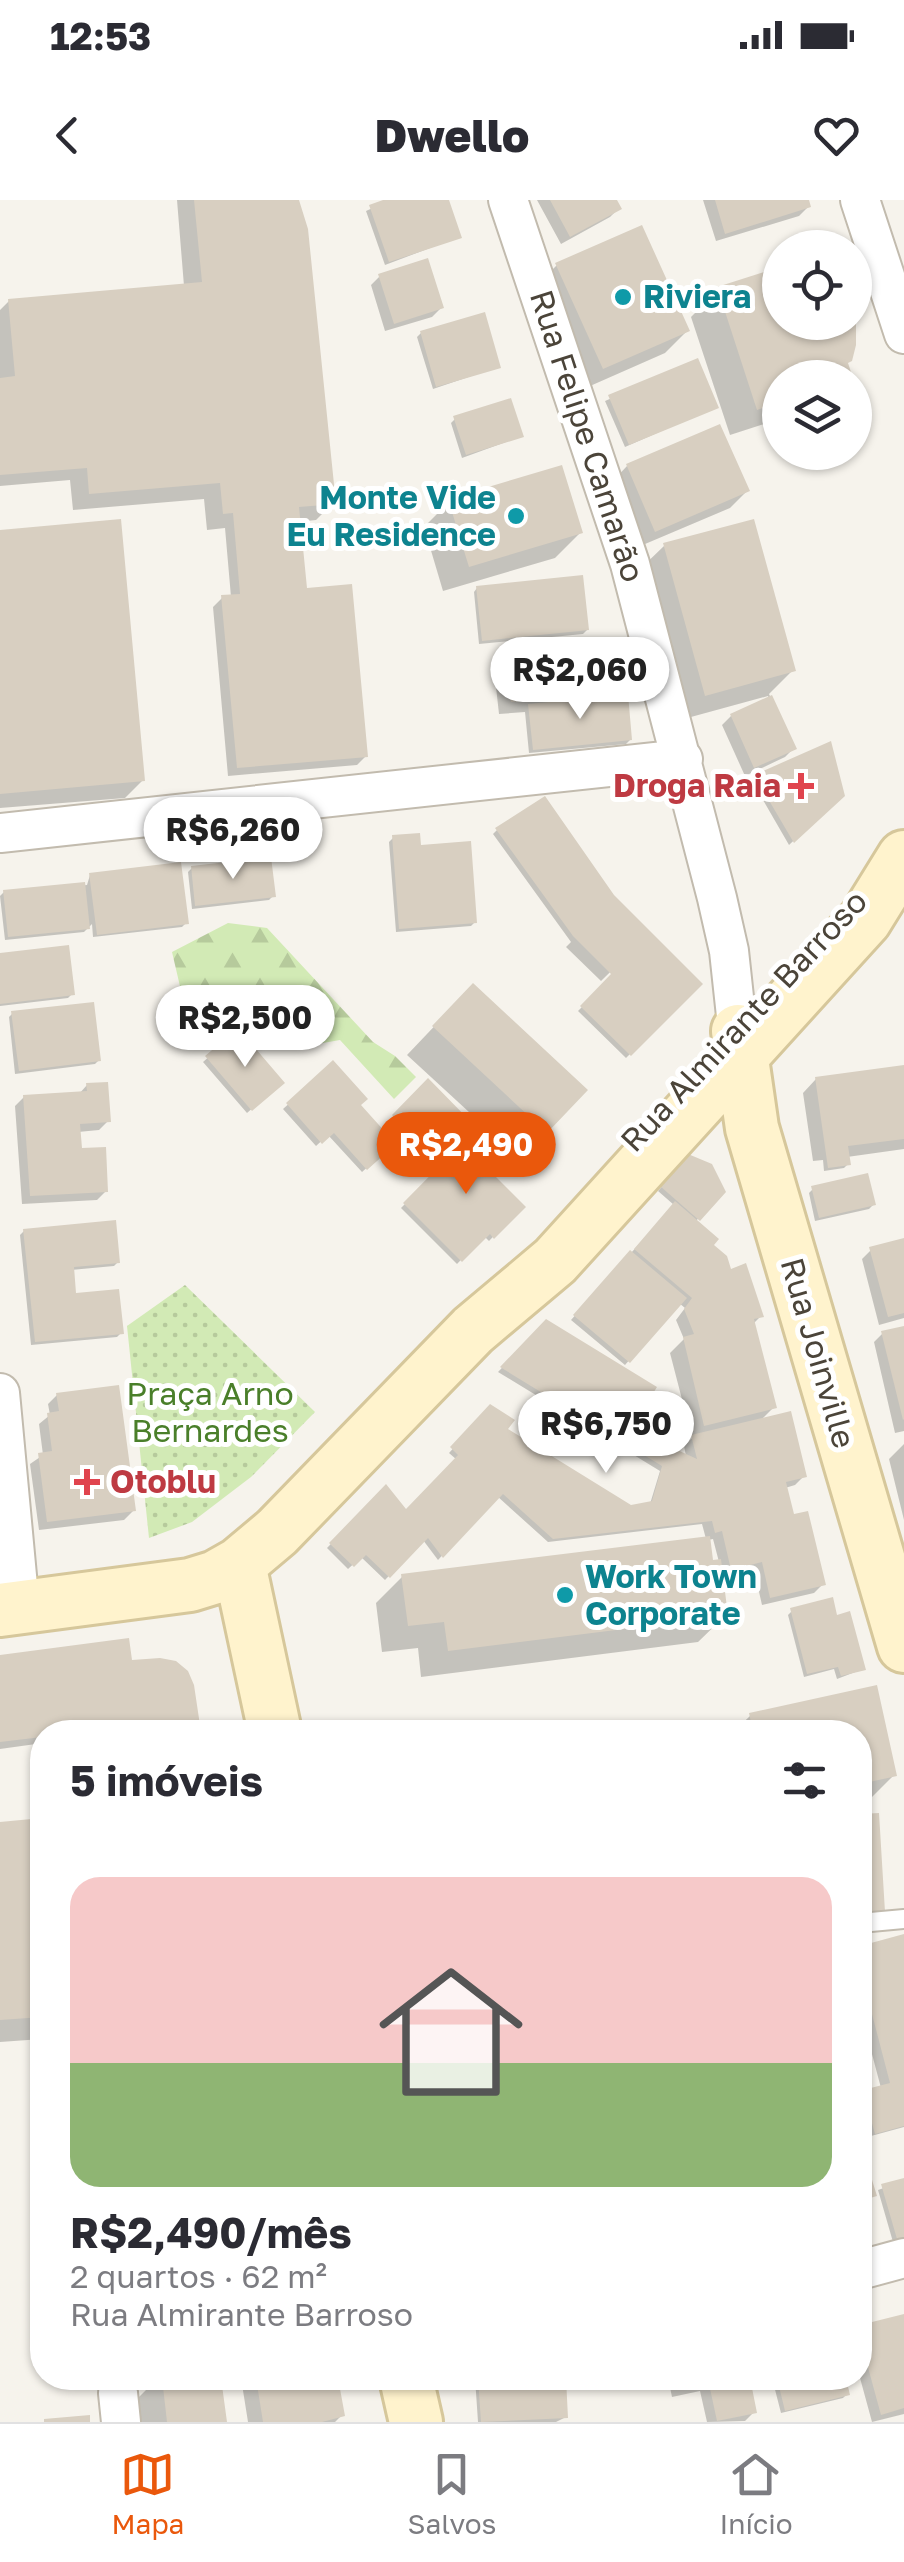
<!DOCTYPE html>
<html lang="pt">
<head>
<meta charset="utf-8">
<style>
  :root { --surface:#fff; --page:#f2f2f3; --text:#2b2b33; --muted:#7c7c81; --line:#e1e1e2; --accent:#ea580c }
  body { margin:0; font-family:"Golos Text",sans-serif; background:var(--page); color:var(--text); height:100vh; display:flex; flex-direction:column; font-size:38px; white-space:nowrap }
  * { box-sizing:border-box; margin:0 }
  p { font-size:32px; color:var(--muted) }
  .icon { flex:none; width:55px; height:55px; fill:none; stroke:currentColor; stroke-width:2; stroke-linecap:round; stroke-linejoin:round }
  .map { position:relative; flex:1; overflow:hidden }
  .side { position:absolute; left:30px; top:1520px; width:842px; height:670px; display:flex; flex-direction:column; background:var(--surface); border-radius:40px; box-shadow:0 2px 8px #0004 }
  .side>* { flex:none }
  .buttons { position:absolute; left:762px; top:30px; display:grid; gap:20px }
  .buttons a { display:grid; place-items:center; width:110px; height:110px; border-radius:50%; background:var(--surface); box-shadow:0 2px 8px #0004; font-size:50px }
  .price { position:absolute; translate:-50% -85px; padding:0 22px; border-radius:35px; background:#fff; color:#222; font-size:32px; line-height:65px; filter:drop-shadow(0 2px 5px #0008) }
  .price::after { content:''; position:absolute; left:50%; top:60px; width:30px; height:22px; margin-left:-15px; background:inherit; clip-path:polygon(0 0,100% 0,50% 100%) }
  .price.current { background:var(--accent); color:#fff }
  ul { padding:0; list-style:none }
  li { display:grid; align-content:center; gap:20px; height:530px; padding:0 40px }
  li+li { border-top:2px solid var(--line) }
  li span { display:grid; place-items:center; height:310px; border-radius:30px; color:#555 }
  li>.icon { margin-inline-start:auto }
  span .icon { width:180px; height:180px; fill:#fffc; stroke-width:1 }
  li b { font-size:42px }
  h2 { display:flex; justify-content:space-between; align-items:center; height:120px; padding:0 40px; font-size:42px }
  .status { display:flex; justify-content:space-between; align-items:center; height:70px; padding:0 50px; background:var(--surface); direction:ltr }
  .status svg { height:28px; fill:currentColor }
  header { display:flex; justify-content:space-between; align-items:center; height:130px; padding:0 40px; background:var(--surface); font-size:45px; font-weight:800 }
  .tab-bar { display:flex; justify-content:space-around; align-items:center; height:140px; border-top:2px solid var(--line); background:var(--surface); font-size:28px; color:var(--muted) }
  .tab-bar a { display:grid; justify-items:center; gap:5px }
  .tab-bar .current { color:var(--accent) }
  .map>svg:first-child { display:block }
</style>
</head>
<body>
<div class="status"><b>12:53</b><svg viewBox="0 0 49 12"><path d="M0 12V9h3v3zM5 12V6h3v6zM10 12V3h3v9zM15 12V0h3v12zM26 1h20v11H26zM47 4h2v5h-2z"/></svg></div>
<header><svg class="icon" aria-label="back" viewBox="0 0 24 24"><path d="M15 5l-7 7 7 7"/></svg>Dwello<svg class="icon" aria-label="heart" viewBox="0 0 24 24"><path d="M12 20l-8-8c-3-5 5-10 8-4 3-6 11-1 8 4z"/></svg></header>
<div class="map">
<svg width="904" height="2222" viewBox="0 0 904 2222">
  <defs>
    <pattern id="forest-firs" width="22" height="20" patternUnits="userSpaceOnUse" patternTransform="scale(2.5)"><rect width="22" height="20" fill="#d2eab5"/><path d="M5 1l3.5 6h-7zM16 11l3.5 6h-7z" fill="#b6ca9c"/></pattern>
    <pattern id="park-dots" width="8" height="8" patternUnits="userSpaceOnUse" patternTransform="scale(2.5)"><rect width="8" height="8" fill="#d2eab5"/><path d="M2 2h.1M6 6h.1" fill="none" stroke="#b6ca9c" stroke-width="1.8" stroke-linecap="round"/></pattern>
  </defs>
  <rect width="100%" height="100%" fill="#f6f3ec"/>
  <path fill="url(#forest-firs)" d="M228,723L267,728L373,842L395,856L416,877L394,899L340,840L306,846L248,794L186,812L172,752Z"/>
  <path fill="url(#park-dots)" d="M185,1085L315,1212L251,1277L192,1322L149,1338L127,1126Z"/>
  <path fill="#0003" fill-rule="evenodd" d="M177,0H296L333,303L316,320L298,322L305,391L366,556L357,565L228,576L213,407L222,398L231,397L225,328L207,330L204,299L73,310L70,280L0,286V110L9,101L184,86Z
    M390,0H446L459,37L385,65L366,11Z
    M537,0H614L619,8L610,17L561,44Z
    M703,0H806L808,7L799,16L716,41Z
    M557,65L687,131L665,153L581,190L535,87Z
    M780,70V219L730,235L691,117L718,90Z
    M380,76L441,108L432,117L385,131L371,85Z
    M421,133L498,167L433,189L417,137Z
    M697,161L716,207L625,247L605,201Z
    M455,219L522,236L462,258L451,223Z
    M627,266L747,291L730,308L638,347L610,284Z
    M450,301L580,333L555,358L443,391L424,327Z
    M0,332L142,581L125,598L0,608Z
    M664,346L793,470L769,494L794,548L785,557L745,576L722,525L731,516L769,499L768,496L680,520L638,371Z
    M477,388L587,430L583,434L479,444L474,392Z
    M507,446L581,494L573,502L630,540L626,544L529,553L525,512L499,514L493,460Z
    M756,577L842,595L789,645L752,581Z
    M497,630L612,697L700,784L626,858L578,811L648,741L645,738L601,781L566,747L571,742L493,634Z
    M393,638L475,722L471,726L396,732L389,642Z
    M192,668L273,696L269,700L192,709L188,672Z
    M90,675L186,723L182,727L93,737L92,724L84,732L5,740L0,696L4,692L87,685Z
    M0,755L72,794L68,798L0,806Z
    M13,813L99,860L95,864L15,874L9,817Z
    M446,814L546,931L519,958L407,855Z
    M237,832L281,883L247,913L203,862Z
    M333,864L358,905L380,930L428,882L471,925L420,976L390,947L362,972L328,935L316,946L283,909Z
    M904,867V949L847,957L848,964L844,968L824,971L823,960L813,961L803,893L816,879Z
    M87,885L108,921L99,930L78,932L80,951L106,991L97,1000L22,1004L15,906L24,897L79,894Z
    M478,931L487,973L522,1007L489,1041L484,1036L457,1064L401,1008Z
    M688,957L723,991L695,1022L761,1116L753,1124L774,1207L760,1221L804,1276L795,1285L785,1288L792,1318L823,1384L814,1393L762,1405L754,1370L721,1377L726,1415L698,1442L421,1477L418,1448L382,1452L376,1403L403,1376L706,1339L702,1324L548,1342L497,1296L438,1360L423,1340L385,1380L361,1357L348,1369L327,1348L385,1288L406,1313L457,1260L449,1253L490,1208L504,1230L631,1308L650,1304L660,1271L498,1172L546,1122L642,1207L670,1249L686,1256L684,1246L692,1238L670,1153L684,1139L676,1120L685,1108L679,1103L625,1165L571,1120L674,1005L658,991ZM713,1339L719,1362L711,1363L708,1340Z
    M813,989L873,1005L869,1009L815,1021L809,993Z
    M24,1031L118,1062L114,1066L71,1070L74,1096L121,1133L117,1137L31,1145L20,1035Z
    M904,1041V1118L879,1125L862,1059L871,1050Z
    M904,1128V1231L895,1233L874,1142L883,1133Z
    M57,1195L133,1311L124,1320L39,1330L30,1264L43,1255L39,1224L50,1215L48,1204Z
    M904,1244V1320L889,1259Z
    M792,1411L836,1418L863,1469L837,1479L834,1469L804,1477L788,1415Z
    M0,1458L130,1463L192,1486L198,1532H42V1556L37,1557L36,1544L0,1549Z
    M875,1488L894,1575L872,1597L860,1600V1532H733L750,1516Z
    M42,1620V1839L0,1842V1624Z
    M904,1736V1927L871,1936L860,1896L881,1888L860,1809V1748Z
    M904,1981V2039L893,2042L878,1990Z
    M904,2116V2214L872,2222L860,2178V2128Z
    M158,2178H219L224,2222H137L135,2201Z
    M241,2178H336L342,2215L335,2222H248Z
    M475,2178H563L566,2217L556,2222H478Z
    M668,2178H747L754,2212L745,2221L707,2222L700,2191L672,2197Z
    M772,2178H843L847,2194L843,2198L781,2213Z"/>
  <path fill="#d8cfc1" d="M194,0H299L308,29L336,304L299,307L307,388L352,384L368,557L237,568L221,395L240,394L233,313L223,314L220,283L89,294L87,268L0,275V178L15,176L8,99L202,82Z
    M383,0H449L462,38L389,62L369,5Z
    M550,0H617L622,9L570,37Z
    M715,0H809L811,7L725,34Z
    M642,25L690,131L603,169L555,63Z
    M428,58L444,108L394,124L378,74Z
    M780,67V122H856V145L852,161L848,163L853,178H780V202L757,210L717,87Z
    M485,112L501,168L436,187L420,131Z
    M698,158L719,208L629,245L608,195Z
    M511,198L524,237L466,255L453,216Z
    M720,224L750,291L655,332L626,264Z
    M562,265L583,333L469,367L448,299Z
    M121,319L145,581L0,594V330Z
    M754,319L796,471L705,496L663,343Z
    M583,375L589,430L482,441L476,386Z
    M578,437L584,495L511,502L505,444Z
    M628,494L632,540L533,550L528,504Z
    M772,495L797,549L754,568L730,514Z
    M831,541L845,596L794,643L754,575Z
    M545,596L614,695L703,784L631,856L580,806L611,774L573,736L495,628Z
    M420,633L421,645L471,641L477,723L399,729L392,635Z
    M271,657L276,697L195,706L191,666Z
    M181,662L189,724L97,735L89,673Z
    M85,682L90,729L8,737L3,690Z
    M69,745L75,795L0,804V753Z
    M473,783L588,890L547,933L432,826Z
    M94,802L101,861L19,871L11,811Z
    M238,828L285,883L252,911L205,856Z
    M333,860L368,899L361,905L396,944L367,970L334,933L322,944L286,903Z
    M904,865V939L848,946L851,965L828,968L815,877Z
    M428,878L474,925L438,961L392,915Z
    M108,882L111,922L80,924L82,948L106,947L108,992L30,996L23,895L87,891L86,883Z
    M478,927L507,956L491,972L526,1007L494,1039L490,1034L462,1062L403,1003Z
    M688,954L712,964L726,992L700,1021L660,986Z
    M868,973L876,1005L819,1018L811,986Z
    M675,1001L719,1039L714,1045L727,1056L731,1069L746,1063L764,1117L754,1119L777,1208L704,1226L683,1137L694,1134L684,1109L692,1098L634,1049Z
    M116,1020L120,1063L74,1067L76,1093L119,1089L124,1134L35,1142L23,1029Z
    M904,1038V1113L888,1117L869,1047Z
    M630,1050L687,1098L630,1163L573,1115Z
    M546,1119L657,1187L645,1206L684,1230L673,1248L697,1259L691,1235L791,1211L807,1277L786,1282L794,1314L808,1311L826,1385L770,1398L762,1362L731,1370L722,1331L715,1333L712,1321L553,1339L503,1294L443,1358L428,1338L390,1378L366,1355L354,1367L329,1343L386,1284L406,1309L458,1255L450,1247L490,1204L515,1220L508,1229L631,1305L652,1301L662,1266L500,1167Z
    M904,1126V1219L903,1220L881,1131Z
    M119,1185L136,1311L47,1322L38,1253L52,1251L47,1213L59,1211L56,1193Z
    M710,1336L713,1360L721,1359L728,1416L448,1451L444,1422L408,1426L401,1374Z
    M833,1397L837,1415L850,1411L866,1470L841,1476L838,1467L807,1474L790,1408Z
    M129,1438L132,1460L160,1458L176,1461L188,1471L194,1485L201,1532H142L141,1524L108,1529V1532H42V1537L0,1542V1455Z
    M877,1485L897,1576L860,1584V1532H753L749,1513Z
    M879,1613L885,1712L860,1714V1614Z
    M42,1618V1817L0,1820V1622Z
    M904,1734V1926L875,1934L863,1890L890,1883L860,1768V1746Z
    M860,1941L877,1996L860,2001Z
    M904,1978V2037L897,2039L881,1984Z
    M904,2114V2208L881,2215L860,2138V2125Z
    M162,2178H221L227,2222H167Z
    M256,2178H338L345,2216L322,2222H263Z
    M478,2178H566L568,2218L481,2222Z
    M678,2178H750L757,2213L717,2221L709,2184L681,2189Z
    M777,2178H846L850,2195L785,2211Z
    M90,2215V2222H44V2219Z"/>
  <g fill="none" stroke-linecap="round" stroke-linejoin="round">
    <g stroke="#c2bbae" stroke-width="22">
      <path id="lane" d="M860,1723L904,1719"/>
    </g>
    <g stroke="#c2bbae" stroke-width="42">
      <path id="street" d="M508,0L630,364L717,698L729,751L737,825
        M860,0L904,134
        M0,633L683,559
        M0,1193L20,1408
        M860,2070L904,2058
        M118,2193L121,2222"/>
    </g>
    <g stroke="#d6c79b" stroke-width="58">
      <path id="secondary" d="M738,831L752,928L904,1446
        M239,1364L275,1532
        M0,1410L190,1385L216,1377L239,1364L277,1332L473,1130L555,1061L865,720L904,657
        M406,2178L416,2222"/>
    </g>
    <use href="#lane" stroke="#fff" stroke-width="18"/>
    <use href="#street" stroke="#fff" stroke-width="38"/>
    <use href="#secondary" stroke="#fff3cd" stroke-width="52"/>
  </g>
  <g fill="#0f9aa8" stroke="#fff" stroke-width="4">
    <circle cx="623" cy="97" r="10"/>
    <circle cx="516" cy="316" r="10"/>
    <circle cx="565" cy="1395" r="10"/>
  </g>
  <g fill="#e0444e" stroke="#fff" stroke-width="4">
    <path d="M796 571h10v10h10v10h-10v10h-10v-10h-10v-10h10z"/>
    <path d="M82 1267h10v10h10v10h-10v10h-10v-10h-10v-10h10z"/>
  </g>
  <g text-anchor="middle" stroke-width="10" stroke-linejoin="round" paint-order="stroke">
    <g font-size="32" font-weight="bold" fill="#0d838f" stroke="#fff" text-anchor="start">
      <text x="643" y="108">Riviera</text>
      <text x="496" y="309" text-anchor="end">Monte Vide<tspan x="496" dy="37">Eu Residence</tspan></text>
      <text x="585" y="1388">Work Town<tspan x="585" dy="37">Corporate</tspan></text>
    </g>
    <g font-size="32" fill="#4b4439" stroke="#fff">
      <text transform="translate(587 236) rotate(72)" y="11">Rua Felipe Camarão</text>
      <text transform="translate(744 821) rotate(-47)" y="11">Rua Almirante Barroso</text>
      <text transform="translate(818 1153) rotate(74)" y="11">Rua Joinville</text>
    </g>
    <g font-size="32" font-weight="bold" fill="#be3a42" stroke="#fff" text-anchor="end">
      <text x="781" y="597">Droga Raia</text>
      <text x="110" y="1293" text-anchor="start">Otoblu</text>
    </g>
    <g font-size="32" fill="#4a7f2a" stroke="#fff">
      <text x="210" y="1205">Praça Arno<tspan x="210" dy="37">Bernardes</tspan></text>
    </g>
  </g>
</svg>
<div class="buttons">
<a><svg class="icon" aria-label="locate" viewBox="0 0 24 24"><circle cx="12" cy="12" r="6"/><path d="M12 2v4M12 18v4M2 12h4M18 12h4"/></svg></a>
<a><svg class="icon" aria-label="layers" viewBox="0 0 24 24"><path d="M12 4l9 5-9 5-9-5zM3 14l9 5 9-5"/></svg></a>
</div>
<b class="price" style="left:580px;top:522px">R$2,060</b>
<b class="price" style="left:233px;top:682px">R$6,260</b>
<b class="price" style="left:245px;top:870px">R$2,500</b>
<b class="price current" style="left:466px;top:997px">R$2,490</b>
<b class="price" style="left:606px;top:1276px">R$6,750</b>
<section class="side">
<h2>5 imóveis<svg class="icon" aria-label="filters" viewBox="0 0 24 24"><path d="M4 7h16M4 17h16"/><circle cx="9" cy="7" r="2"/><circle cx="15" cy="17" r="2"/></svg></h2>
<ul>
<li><span style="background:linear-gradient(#f6c9c9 60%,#8fb573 0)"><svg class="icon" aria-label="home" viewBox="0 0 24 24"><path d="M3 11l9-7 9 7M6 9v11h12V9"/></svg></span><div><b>R$2,490/mês</b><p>2 quartos · 62 m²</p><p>Rua Almirante Barroso</p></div></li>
</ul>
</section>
</div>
<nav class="tab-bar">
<a class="current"><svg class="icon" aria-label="map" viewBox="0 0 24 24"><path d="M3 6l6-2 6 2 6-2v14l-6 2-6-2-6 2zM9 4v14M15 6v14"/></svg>Mapa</a>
<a><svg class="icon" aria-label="saved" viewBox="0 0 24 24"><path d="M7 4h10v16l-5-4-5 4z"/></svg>Salvos</a>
<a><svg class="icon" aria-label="home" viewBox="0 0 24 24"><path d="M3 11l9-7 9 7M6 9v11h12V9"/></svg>Início</a>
</nav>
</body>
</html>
